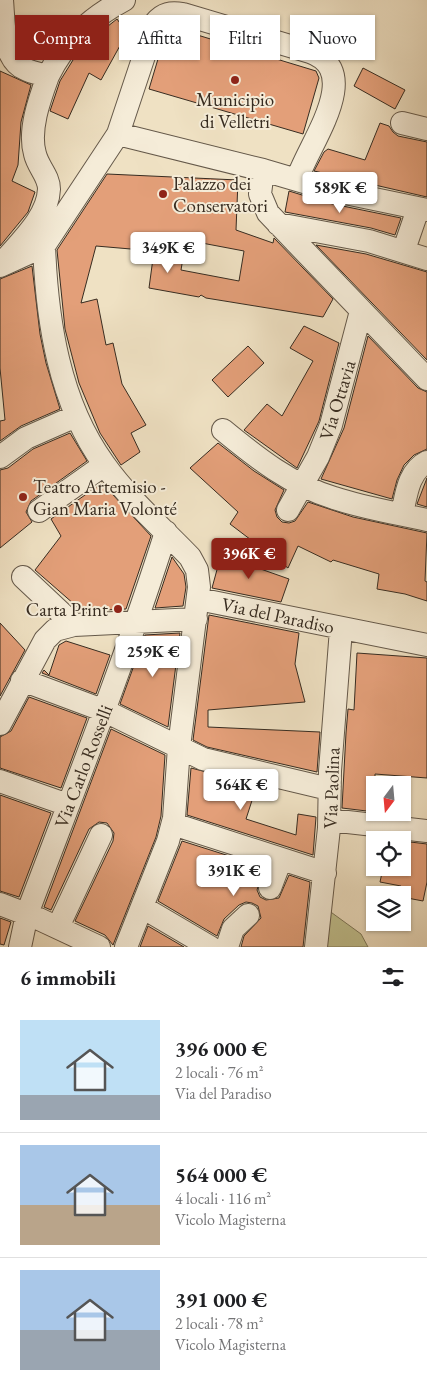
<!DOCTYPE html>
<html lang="it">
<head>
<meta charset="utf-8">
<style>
  :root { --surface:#fff; --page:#f2f2f2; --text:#202124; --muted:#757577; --line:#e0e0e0; --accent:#8f2418 }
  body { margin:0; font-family:"EB Garamond",serif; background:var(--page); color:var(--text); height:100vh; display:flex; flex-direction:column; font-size:19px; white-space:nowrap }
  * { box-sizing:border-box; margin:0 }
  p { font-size:16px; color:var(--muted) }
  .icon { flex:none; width:28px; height:28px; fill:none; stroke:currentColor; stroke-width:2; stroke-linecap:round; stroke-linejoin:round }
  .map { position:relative; height:947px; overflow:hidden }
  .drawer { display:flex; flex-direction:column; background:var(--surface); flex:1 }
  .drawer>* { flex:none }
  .top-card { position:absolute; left:15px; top:15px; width:398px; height:45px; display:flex; gap:10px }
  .needle { width:32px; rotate:196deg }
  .tools { position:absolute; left:366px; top:776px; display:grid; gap:10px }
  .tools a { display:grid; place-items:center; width:45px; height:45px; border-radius:0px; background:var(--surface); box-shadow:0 1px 4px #0004; font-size:25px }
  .price { position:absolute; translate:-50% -42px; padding:0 11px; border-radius:5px; background:#fff; color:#222; font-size:16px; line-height:32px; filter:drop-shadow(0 1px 2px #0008) }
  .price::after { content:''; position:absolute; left:50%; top:30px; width:15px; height:11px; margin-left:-8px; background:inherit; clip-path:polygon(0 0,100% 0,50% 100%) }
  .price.selected { background:var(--accent); color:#fff }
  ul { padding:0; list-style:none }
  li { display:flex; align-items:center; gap:15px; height:125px; padding:0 20px }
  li+li { border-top:1px solid var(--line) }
  li span { display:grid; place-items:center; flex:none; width:140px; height:100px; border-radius:0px; color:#555 }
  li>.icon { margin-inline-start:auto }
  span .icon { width:60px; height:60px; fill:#fffc; stroke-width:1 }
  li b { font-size:21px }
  h2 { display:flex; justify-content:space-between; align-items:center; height:60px; padding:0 20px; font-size:21px }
  .chip { padding:0 18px; border-radius:0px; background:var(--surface); box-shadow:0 1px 4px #0004; font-size:18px; line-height:45px }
  .chip.selected { background:var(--accent); color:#fff }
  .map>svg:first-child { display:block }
</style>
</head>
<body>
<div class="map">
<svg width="427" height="947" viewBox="0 0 427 947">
  <rect width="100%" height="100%" fill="#efe1c3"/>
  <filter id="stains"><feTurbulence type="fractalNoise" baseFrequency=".004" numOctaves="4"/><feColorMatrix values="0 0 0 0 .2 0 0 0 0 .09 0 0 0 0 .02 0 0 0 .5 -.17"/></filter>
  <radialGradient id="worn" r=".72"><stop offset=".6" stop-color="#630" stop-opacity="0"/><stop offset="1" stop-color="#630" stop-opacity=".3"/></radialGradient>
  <path fill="#c1c18f" stroke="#7c7658" d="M328,910L361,934L368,947H324Z"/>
  <path fill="#e39f79" stroke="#372c21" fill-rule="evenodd" d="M16,17L53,18L52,44L48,50L23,49Z
    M117,19L127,33L101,80L89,73L68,119L50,111L60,81L73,60L89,41Z
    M171,27L316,71L319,78L303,134L149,89L167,29Z
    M363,68L405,90L395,109L354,86Z
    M0,71L31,85L21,122L18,165L12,181L35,192L28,212L0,246Z
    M380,123L389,126L393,132L398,136L427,142V197L314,171L324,152L328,149L365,160Z
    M107,174L238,180L236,230L273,243L274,238L333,299L323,317L206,298L201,295L199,297L149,288L154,251L96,246L81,303L97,299L106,345L113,343L122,384L146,425L131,433L140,452L121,465L100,433L79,383L65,329L57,250ZM186,240L244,251L239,281L181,270Z
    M289,191L328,203L401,218L395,235L371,228L285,212Z
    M316,245L366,254L427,272V360Z
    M32,266L40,334L46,363L60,409L21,426L0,441V421L5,420L0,368V279Z
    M304,326L339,343L319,421L297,468L244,430L267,404L282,416L313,361L290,348Z
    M368,336L418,388L427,392V449L414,455L404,465L397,480L392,499L321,479L344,428Z
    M248,346L264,363L228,397L212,380Z
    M70,433L87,461L31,501L26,512L32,522L0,548V470L8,468L33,449Z
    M218,443L254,471L284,490L275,510L277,517L282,522L289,523L295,521L308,502L353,517L427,533L425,581L427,582V601L405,594L377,589L379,574L333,560L331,562L298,546L288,568L230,524L238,512L190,468Z
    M427,478V507L417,504Z
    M102,483L151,536L126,609L82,611L35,570L61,536L51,519Z
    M221,555L289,579L281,602L212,588Z
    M172,557L184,574L186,587L183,606L155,608Z
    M209,615L299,633L295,664L305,702L208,710V727L320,732L317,772L207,747L193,740Z
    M0,623L25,650L0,696Z
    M180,633L168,727L120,704L145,635Z
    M66,641L110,655L96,694L42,673L44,670L49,675L59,645Z
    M357,653L427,658V778L375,774V812L342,808L346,733L348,709L354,710Z
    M29,697L87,718L61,788L0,768V737L11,731Z
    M111,729L165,755L161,816L156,837L113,945L105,935L75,921L113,841L114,833L107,823L99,822L89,829L51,910L44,907Z
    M191,768L257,785L246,819L296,835L298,814L316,817L313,855L187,815Z
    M0,795L51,813L19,897L0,891Z
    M182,841L264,867L257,890L260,897L266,900L279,898L289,875L310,882L303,947H241L244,936L261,918L258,906L252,903L246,902L239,905L224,919L217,936L158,901Z
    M402,841L427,844V882L423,901L402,897L399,895L401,886L380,882L383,868H402Z
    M0,918L11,922L4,945L0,944Z
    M148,926L184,947H140Z"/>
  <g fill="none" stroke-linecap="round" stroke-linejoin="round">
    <g stroke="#65594a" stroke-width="24">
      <path id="minor" d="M2,0C4,21 2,59 25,69C32,73 41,74 48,76C40,98 28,130 35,154C38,167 49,176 49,189C48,217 21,241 5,260
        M48,76C65,41 90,18 124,0
        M402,123L427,129
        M118,134L263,170L331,190L427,210
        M263,170L260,194L268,213L427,379
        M278,224L369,241L427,259
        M407,241L418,209
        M44,246C47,321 59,402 104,464C128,498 161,527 190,557L197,570L199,587L179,747L174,818L168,841L126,947
        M0,266L44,246L118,134L155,23C163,13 171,12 183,14L310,52C366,72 307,146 297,180
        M223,430C257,458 291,485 334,498C364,508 396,513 427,520
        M0,457L26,438L76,416
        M288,510L318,457L331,425L361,311
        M39,511L104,465
        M402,514C406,496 408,471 427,462
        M23,577L74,625
        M198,599L427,645
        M22,680L105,711L203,759L329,789
        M0,724L45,640L55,630L74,625L196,619
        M0,781L68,805
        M330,820L427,831
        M173,824L325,873
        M270,888L281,859
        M0,904L39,919L99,947
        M142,907L210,947
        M58,927L101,835
        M20,947L27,914C75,787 125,661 166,532
        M227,947L233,929L248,915
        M316,947L329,828L330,771L341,629"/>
    </g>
    <use href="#minor" stroke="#f5ecd8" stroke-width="22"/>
  </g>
  <g fill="#8f2418" stroke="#f5ecd8" stroke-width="2">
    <circle cx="235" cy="80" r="5"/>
    <circle cx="163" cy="194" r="5"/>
    <circle cx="23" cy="497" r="5"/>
    <circle cx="118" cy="609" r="5"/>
  </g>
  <g text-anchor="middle" stroke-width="4" stroke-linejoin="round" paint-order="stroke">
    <g font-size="19" fill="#372c21" stroke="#f5ecd8" text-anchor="start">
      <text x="235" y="106" text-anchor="middle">Municipio<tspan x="235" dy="22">di Velletri</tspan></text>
      <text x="173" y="190">Palazzo dei<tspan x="173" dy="22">Conservatori</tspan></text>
      <text x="33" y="493">Teatro Artemisio -<tspan x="33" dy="22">Gian Maria Volonté</tspan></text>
      <text x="108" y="616" text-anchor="end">Carta Print</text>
    </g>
    <g font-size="19" fill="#372c21" stroke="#f5ecd8">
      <text transform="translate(337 400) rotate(-73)" y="7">Via Ottavia</text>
      <text transform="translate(278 615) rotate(12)" y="7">Via del Paradiso</text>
      <text transform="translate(83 766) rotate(-69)" y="7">Via Carlo Rosselli</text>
      <text transform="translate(331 788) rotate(-88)" y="7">Via Paolina</text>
    </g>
  </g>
  <rect width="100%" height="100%" filter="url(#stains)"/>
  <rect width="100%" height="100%" fill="url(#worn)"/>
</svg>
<div class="tools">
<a><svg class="needle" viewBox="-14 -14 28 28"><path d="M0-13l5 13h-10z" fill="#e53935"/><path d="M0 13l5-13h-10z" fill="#757577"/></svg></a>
<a><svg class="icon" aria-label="locate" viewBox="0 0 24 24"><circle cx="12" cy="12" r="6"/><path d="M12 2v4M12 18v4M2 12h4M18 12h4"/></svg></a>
<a><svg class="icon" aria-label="layers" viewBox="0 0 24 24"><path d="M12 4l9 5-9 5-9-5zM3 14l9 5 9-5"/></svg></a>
</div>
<b class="price" style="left:340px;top:214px">589K €</b>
<b class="price" style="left:168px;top:274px">349K €</b>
<b class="price selected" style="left:249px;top:580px">396K €</b>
<b class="price" style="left:153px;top:678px">259K €</b>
<b class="price" style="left:241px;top:811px">564K €</b>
<b class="price" style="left:234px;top:897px">391K €</b>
<div class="top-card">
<a class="chip selected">Compra</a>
<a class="chip">Affitta</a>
<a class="chip">Filtri</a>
<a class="chip">Nuovo</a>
</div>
</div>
<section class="drawer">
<h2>6 immobili<svg class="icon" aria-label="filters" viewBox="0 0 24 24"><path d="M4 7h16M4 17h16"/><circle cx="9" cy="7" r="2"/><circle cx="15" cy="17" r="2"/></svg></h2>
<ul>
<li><span style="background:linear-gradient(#bfe0f5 75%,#9aa5b1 0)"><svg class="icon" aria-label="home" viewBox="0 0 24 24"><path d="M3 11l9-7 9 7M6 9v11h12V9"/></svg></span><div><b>396 000 €</b><p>2 locali · 76 m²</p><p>Via del Paradiso</p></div></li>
<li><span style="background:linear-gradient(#a9c7e8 60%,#b9a48a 0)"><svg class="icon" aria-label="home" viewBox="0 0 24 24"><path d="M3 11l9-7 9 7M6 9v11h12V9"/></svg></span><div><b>564 000 €</b><p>4 locali · 116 m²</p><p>Vicolo Magisterna</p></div></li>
<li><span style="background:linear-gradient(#a9c7e8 60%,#9aa5b1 0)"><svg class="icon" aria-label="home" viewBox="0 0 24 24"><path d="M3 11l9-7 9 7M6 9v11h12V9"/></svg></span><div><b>391 000 €</b><p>2 locali · 78 m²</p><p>Vicolo Magisterna</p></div></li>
</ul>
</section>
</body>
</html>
